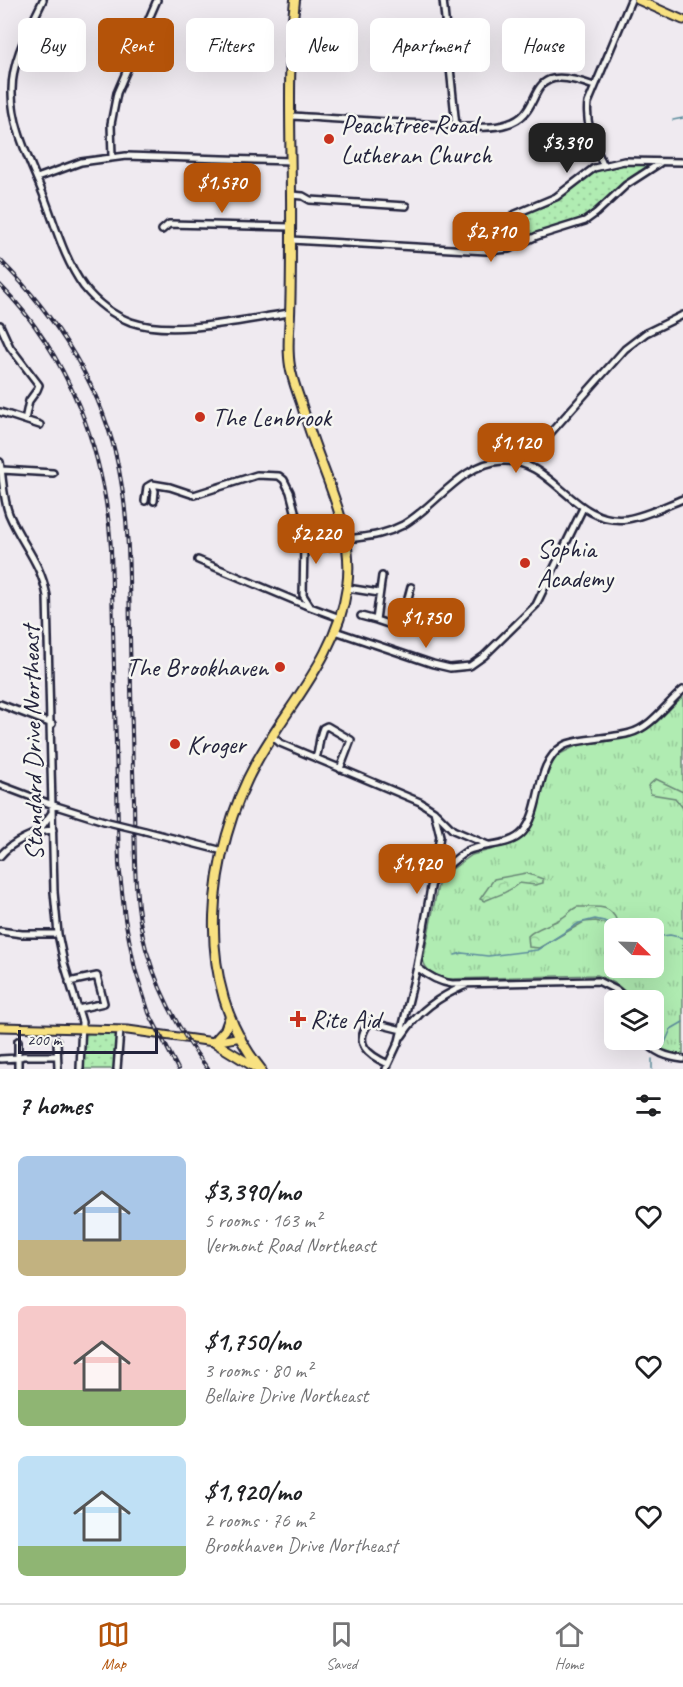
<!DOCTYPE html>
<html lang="en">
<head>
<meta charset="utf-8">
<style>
  :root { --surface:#fff; --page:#f6f6f6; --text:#202124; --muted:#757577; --line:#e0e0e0; --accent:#b45309 }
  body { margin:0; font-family:Caveat,sans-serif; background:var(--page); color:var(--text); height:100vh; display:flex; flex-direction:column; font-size:22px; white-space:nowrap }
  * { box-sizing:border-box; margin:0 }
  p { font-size:20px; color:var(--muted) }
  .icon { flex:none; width:33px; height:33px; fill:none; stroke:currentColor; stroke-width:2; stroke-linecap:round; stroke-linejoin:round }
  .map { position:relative; height:1069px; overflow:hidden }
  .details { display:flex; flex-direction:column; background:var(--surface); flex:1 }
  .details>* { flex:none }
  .hud { position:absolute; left:18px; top:18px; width:648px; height:54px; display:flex; gap:12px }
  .needle { width:39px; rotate:113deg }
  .controls { position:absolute; left:604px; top:918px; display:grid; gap:12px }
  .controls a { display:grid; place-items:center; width:60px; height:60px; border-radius:9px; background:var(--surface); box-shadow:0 6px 24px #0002; font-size:30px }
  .scale { position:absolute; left:18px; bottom:15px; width:140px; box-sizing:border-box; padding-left:6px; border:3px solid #22223b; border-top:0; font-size:16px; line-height:21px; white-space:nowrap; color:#22223b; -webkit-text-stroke:4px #f6f6f2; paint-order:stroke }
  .price { position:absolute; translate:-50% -51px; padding:0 14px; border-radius:12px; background:var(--accent); color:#fff; font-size:20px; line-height:39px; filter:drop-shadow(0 2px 3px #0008) }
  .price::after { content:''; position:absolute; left:50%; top:36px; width:18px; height:14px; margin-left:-9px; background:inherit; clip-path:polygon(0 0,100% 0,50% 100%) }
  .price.selected { background:#222; color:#fff }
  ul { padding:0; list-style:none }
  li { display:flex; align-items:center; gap:18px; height:150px; padding:0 18px }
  li span { display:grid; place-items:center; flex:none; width:168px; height:120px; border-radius:9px; color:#555 }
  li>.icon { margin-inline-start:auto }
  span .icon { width:72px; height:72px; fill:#fffc; stroke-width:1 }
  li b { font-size:26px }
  h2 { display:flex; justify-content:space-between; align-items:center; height:72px; padding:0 18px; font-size:26px }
  .tag { padding:0 21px; border-radius:9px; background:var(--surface); box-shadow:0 6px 24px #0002; font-size:21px; line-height:54px }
  .tag.selected { background:var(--accent); color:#fff }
  .tab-bar { display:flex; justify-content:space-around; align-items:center; height:84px; border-top:2px solid var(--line); background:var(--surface); font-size:16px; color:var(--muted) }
  .tab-bar a { display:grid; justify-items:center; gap:3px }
  .tab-bar .selected { color:var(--accent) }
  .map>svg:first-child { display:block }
</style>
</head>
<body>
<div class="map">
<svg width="683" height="1069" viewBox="0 0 683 1069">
  <defs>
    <pattern id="grass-tufts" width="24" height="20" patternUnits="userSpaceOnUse" patternTransform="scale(1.5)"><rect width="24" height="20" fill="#b0ecb2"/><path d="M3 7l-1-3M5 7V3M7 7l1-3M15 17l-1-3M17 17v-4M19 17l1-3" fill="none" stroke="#97ca9a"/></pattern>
    <pattern id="forest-crowns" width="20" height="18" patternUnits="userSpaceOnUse" patternTransform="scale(1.5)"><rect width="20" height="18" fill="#b0ecb2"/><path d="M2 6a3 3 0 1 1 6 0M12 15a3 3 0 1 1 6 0" fill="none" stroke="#97ca9a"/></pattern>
    <pattern id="park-dots" width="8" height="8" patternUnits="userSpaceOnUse" patternTransform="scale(1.5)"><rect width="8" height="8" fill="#b0ecb2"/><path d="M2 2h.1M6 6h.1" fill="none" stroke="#97ca9a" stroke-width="1.8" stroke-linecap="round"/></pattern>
  </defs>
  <rect width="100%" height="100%" fill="#efeaf0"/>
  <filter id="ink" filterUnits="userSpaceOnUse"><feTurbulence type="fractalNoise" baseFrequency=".0167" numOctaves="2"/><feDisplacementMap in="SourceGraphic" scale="12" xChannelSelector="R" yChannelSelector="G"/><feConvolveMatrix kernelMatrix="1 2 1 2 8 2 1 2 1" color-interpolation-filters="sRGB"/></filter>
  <g filter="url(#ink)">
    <path fill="url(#grass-tufts)" stroke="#698776" stroke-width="1.5" fill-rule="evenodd" d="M683,696V1056L661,1050L650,1040H654V1000H632C623,987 613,981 597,975L447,979C436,975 426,973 423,960L438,885L448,872L472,855L511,844L524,837L533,822L544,782L556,756L578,745L632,736L657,722ZM615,928H654V968H615Z"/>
    <path fill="url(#forest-crowns)" stroke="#698776" stroke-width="1.5" d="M656,779L683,792V808L675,798L651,794L648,786Z
      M526,873L543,879V883L535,885L519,883C509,892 497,896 484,901L480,899L494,879Z
      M577,907C595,908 609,902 617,921L610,925L596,921L584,922L539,948L529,947L528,936C535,928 550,925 560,919C567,916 570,910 577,907Z"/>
    <path fill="url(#park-dots)" stroke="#698776" stroke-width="1.5" d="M624,163H646L647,167L617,189L586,218L540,232L509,248H492L505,226L516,215L561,197L587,175L598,169Z
      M120,1030L116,1069H80L84,1033Z"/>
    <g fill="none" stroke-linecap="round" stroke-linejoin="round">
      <path stroke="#5d8d9d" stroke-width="1.5" d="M673,120L683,118
        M654,937L670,935L683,938
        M455,955L462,953L488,956L537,950L579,923L595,919L604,921L617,928
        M664,1045L671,1029L683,1022
        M652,1059V1069"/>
      <g stroke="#22223b" stroke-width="10">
        <path id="minor" d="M43,0C30,28 12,58 12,90C11,127 32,165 45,199C56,228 65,261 84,287C96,302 113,315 131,322C174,337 245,319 290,313
          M443,0L456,126
          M291,116C343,119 395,123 447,125C466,126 489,130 507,124C550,112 518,58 594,86
          M112,157L111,124L117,93L157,0
          M603,165C595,145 585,125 588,103L631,0
          M37,178L81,162L126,156L291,161
          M291,195L303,196L310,200L406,206
          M162,230L169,224L291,227
          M291,240L487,251L509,249L537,236L585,221L596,213L626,185L660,163
          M487,251L494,236L513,215L556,197L594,168L624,161L683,162
          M0,325L10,347L39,385L37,390L29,401L25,420
          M0,412L40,425
          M0,462C3,479 3,498 9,514C22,545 40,560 47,596L54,892L58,934L64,963L82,1022L80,1069
          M525,464L530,456L625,349L646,333L683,315
          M2,470L53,473
          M152,484L170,487L194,495L257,475L279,476L284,480L290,492L304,545L303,595L310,606
          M152,484L155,491L154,501
          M145,501L147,487L152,484
          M314,544L319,539L331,537L337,541
          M304,545L314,544L321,548L332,546L337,541C362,536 378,538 403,525C436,506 462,463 502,461C554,458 573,526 627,519C646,516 665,506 683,499
          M198,560L305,605L340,618
          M347,588L379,593
          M361,616L376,620L382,576
          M376,620L400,628L411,587
          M335,631L433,664L450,668L470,666L484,656L536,605L583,508
          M0,704L52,724
          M273,737L280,743L420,802L434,811L440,836L417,967L399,1041L386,1069
          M316,758C320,747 318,740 323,728L327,726L351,740L340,769
          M0,785L53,805L104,821
          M434,811L453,830L488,845
          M145,831L223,851
          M38,832L51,814
          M0,856C12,842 34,831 53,830
          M432,881C443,870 454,859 467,851C484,843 510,847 523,832C543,809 534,764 563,746C573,739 615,738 630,733C652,727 666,704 683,690
          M0,931L22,934H58
          M417,967C428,976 438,982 452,984L598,981L616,990L628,1000
          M69,982L97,976L104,1003L78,1009
          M402,1036C418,1011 439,997 466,985
          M645,1040C654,1053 668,1057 683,1059
          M57,1041L58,1069
          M0,1059L18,1058L23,1056H56
          M388,1064C368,1055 352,1043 370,1022L402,1030
          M18,1069V1041
          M117,1069L120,1030"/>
      </g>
      <g stroke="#22223b" stroke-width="11">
        <path id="major" d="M638,0L683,20
          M0,1027L128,1030L214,1042L241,1037"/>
      </g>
      <g stroke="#22223b" stroke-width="12">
        <path id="highway" d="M230,1016L225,1030L214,1042L258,1069
          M261,1069C191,985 207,851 257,761C289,704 338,654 347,587C354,539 333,495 317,451C311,435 306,419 301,403C297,391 292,379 290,366C287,349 289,332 290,315C291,287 291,259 291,231C292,154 286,76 295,0"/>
      </g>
      <use href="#minor" stroke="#f6f6f2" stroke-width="5"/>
      <use href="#major" stroke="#f8e181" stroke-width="7"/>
      <use href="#highway" stroke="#f8e181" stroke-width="8"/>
      <g stroke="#22223b" stroke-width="4">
        <path id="rail" d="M0,260C57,317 104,390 119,470C130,525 129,581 130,637C131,691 132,746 134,800C135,849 133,902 146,949C159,993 180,1033 208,1069
          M0,285C69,355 105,451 111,548L119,864L125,919L135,969L149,1013L178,1069"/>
      </g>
      <use href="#rail" stroke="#f6f6f2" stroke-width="1.5" stroke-dasharray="4.5" stroke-linecap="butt"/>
      <g stroke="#22223b" stroke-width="10" stroke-linecap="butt">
        <path id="minor-bridge" d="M104,821L145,831"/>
      </g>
      <use href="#minor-bridge" stroke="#f6f6f2" stroke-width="5"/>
    </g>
  </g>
  <g fill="#c8321e" stroke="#f6f6f2" stroke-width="2">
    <circle cx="329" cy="139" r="6"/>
    <circle cx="200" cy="417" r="6"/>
    <circle cx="525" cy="563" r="6"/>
    <circle cx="280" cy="667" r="6"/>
    <circle cx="175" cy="744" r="6"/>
    <path d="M295 1010h6v6h6v6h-6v6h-6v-6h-6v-6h6z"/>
  </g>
  <g text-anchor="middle" stroke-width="5" stroke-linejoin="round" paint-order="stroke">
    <g font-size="26" fill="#22223b" stroke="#f6f6f2" text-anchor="start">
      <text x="341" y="133">Peachtree Road<tspan x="341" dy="30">Lutheran Church</tspan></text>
      <text x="212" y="426">The Lenbrook</text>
      <text x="537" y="557">Sophia<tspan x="537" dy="30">Academy</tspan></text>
      <text x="268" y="676" text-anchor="end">The Brookhaven</text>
      <text x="187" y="753">Kroger</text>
      <text x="310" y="1028">Rite Aid</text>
    </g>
    <g font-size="26" fill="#22223b" stroke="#f6f6f2">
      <text transform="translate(32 743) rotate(-91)" y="9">Standard Drive Northeast</text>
    </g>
  </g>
</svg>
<div class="controls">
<a><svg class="needle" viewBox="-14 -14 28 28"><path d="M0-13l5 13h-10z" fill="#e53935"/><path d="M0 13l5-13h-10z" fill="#757577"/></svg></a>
<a><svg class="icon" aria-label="layers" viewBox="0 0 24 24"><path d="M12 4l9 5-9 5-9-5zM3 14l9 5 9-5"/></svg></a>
</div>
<div class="scale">200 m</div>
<b class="price selected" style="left:567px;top:174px">$3,390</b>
<b class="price" style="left:222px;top:214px">$1,570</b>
<b class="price" style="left:491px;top:263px">$2,710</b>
<b class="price" style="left:516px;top:474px">$1,120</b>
<b class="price" style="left:316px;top:565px">$2,220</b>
<b class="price" style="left:426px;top:649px">$1,750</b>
<b class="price" style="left:417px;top:895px">$1,920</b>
<div class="hud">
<a class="tag">Buy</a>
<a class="tag selected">Rent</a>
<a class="tag">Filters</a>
<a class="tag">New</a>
<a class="tag">Apartment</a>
<a class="tag">House</a>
</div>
</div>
<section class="details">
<h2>7 homes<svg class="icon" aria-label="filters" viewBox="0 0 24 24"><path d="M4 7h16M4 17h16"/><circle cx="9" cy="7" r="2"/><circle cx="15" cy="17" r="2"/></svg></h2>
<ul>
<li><span style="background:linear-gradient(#a9c7e8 70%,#c2b280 0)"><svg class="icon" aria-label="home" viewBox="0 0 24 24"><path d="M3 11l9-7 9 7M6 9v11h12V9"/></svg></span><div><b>$3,390/mo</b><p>5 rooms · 163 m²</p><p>Vermont Road Northeast</p></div><svg class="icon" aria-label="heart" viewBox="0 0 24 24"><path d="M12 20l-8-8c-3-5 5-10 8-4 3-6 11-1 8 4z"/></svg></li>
<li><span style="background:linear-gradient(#f6c9c9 70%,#8fb573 0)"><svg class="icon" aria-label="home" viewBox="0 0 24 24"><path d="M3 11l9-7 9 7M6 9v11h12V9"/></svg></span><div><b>$1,750/mo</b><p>3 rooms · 80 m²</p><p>Bellaire Drive Northeast</p></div><svg class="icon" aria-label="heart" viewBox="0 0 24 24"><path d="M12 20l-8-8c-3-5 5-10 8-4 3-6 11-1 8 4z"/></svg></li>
<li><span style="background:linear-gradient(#bfe0f5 75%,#8fb573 0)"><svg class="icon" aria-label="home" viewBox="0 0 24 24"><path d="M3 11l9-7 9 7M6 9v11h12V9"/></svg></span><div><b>$1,920/mo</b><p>2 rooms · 76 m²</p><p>Brookhaven Drive Northeast</p></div><svg class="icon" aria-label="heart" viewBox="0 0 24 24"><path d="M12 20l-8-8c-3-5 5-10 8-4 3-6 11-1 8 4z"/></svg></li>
</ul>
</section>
<nav class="tab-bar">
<a class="selected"><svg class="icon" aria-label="map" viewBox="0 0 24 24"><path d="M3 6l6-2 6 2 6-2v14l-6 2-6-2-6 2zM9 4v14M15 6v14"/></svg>Map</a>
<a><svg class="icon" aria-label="saved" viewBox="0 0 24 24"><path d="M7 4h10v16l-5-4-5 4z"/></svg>Saved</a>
<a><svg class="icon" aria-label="home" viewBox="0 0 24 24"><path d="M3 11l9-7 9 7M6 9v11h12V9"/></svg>Home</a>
</nav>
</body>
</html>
